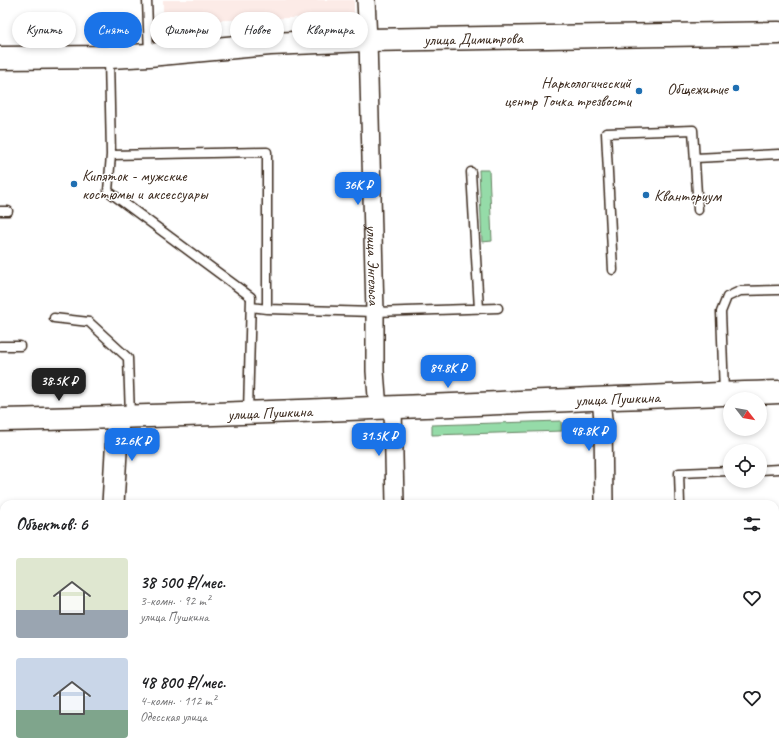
<!DOCTYPE html>
<html lang="ru">
<head>
<meta charset="utf-8">
<style>
  :root { --surface:#fff; --page:#f6f6f6; --text:#202124; --muted:#757577; --accent:#1a73e8 }
  body { margin:0; font-family:Caveat,sans-serif; background:var(--page); color:var(--text); height:100vh; display:flex; flex-direction:column; font-size:15px; white-space:nowrap }
  * { box-sizing:border-box; margin:0 }
  p { font-size:13px; color:var(--muted) }
  .icon { flex:none; width:22px; height:22px; fill:none; stroke:currentColor; stroke-width:2; stroke-linecap:round; stroke-linejoin:round }
  .map { position:relative; flex:1; overflow:hidden }
  .drawer { position:absolute; left:0px; top:500px; width:779px; height:256px; display:flex; flex-direction:column; background:var(--surface); border-radius:12px 12px 0 0; box-shadow:0 2px 6px #0003 }
  .drawer>* { flex:none }
  .banner { position:absolute; left:12px; top:12px; width:400px; height:36px; display:flex; gap:8px }
  .needle { width:26px; rotate:121deg }
  .controls { position:absolute; left:723px; top:392px; display:grid; gap:8px }
  .controls a { display:grid; place-items:center; width:44px; height:44px; border-radius:50%; background:var(--surface); box-shadow:0 2px 6px #0003; font-size:20px }
  .price { position:absolute; translate:-50% -34px; padding:0 9px; border-radius:8px; background:var(--accent); color:#fff; font-size:13px; line-height:26px; filter:drop-shadow(0 1px 2px #0008) }
  .price::after { content:''; position:absolute; left:50%; top:24px; width:12px; height:9px; margin-left:-6px; background:inherit; clip-path:polygon(0 0,100% 0,50% 100%) }
  .price.active { background:#222; color:#fff }
  ul { padding:0; list-style:none }
  li { display:flex; align-items:center; gap:12px; height:100px; padding:0 16px }
  li span { display:grid; place-items:center; flex:none; width:112px; height:80px; border-radius:4px; color:#555 }
  li>.icon { margin-inline-start:auto }
  span .icon { width:48px; height:48px; fill:#fffc; stroke-width:1 }
  li b { font-size:17px }
  h2 { display:flex; justify-content:space-between; align-items:center; height:48px; padding:0 16px; font-size:17px }
  .tag { padding:0 14px; border-radius:18px; background:var(--surface); box-shadow:0 2px 6px #0003; font-size:14px; line-height:36px }
  .tag.active { background:var(--accent); color:#fff }
  .map>svg:first-child { display:block }
</style>
</head>
<body>
<div class="map">
<svg width="779" height="756" viewBox="0 0 779 756">
  <rect width="100%" height="100%" fill="#fff"/>
  <filter id="ink" filterUnits="userSpaceOnUse"><feTurbulence type="fractalNoise" baseFrequency=".025" numOctaves="2"/><feDisplacementMap in="SourceGraphic" scale="8" xChannelSelector="R" yChannelSelector="G"/><feConvolveMatrix kernelMatrix="1 2 1 2 8 2 1 2 1" color-interpolation-filters="sRGB"/></filter>
  <g filter="url(#ink)">
    <path fill="#fcebe7" d="M163,0H354V16L163,22Z
      M0,716H4V752H68V756H0Z"/>
    <path fill="#95dba8" stroke="#688263" d="M479,170H489L492,241L482,242Z
      M561,421L562,431L432,435V425Z"/>
    <g fill="none" stroke-linecap="round" stroke-linejoin="round">
      <g stroke="#3b2a1e" stroke-width="11">
        <path id="service" d="M147,0L149,54
          M109,58L111,155L108,191L251,297L248,412
          M111,155L267,152V309
          M695,158L779,154
          M471,172L479,309
          M0,211H8
          M613,270L606,133L693,130L698,210
          M251,307L267,309L375,312L498,308
          M54,318L89,322L128,358L130,416
          M0,346H20
          M724,393L721,312L727,297L740,291L779,290
          M760,470L779,469
          M680,504L679,473L730,471"/>
      </g>
      <g stroke="#3b2a1e" stroke-width="20">
        <g id="minor">
          <path id="s1" d="M366,0L368,40L375,312V371L378,409"/>
          <path d="M601,398L603,420L604,504"/>
          <path d="M393,408L395,504"/>
          <path d="M775,706L779,705"/>
          <path d="M401,752L402,756"/>
          <path d="M606,752V756"/>
        </g>
      </g>
      <g stroke="#3b2a1e" stroke-width="24">
        <path id="tertiary" d="M113,504L118,418
          M101,756V752"/>
      </g>
      <g stroke="#3b2a1e" stroke-width="25">
        <g id="secondary">
          <path id="s2" d="M0,58L109,57L149,55L270,44L368,40L779,33"/>
          <path id="s3" d="M0,420C260,415 519,401 779,392"/>
        </g>
      </g>
      <use href="#service" stroke="#fff" stroke-width="8"/>
      <use href="#minor" stroke="#fff" stroke-width="17"/>
      <use href="#tertiary" stroke="#fff" stroke-width="21"/>
      <use href="#secondary" stroke="#fff" stroke-width="22"/>
    </g>
  </g>
  <g fill="#1f6fb2" stroke="#fff" stroke-width="1.5">
    <circle cx="736" cy="88" r="4"/>
    <circle cx="639" cy="91" r="4"/>
    <circle cx="74" cy="184" r="4"/>
    <circle cx="646" cy="195" r="4"/>
  </g>
  <g text-anchor="middle" stroke-width="3" stroke-linejoin="round" paint-order="stroke">
    <g font-size="16" fill="#3b2a1e" stroke="#fff">
      <text dy="6" stroke="none"><textPath href="#s2" startOffset="474">улица Димитрова</textPath></text>
      <text dy="6" stroke="none"><textPath href="#s1" startOffset="265">улица Энгельса</textPath></text>
      <text dy="6" stroke="none"><textPath href="#s3" startOffset="618">улица Пушкина</textPath></text>
      <text dy="6" stroke="none"><textPath href="#s3" startOffset="270">улица Пушкина</textPath></text>
    </g>
    <g font-size="16" fill="#3b2a1e" stroke="#fff" text-anchor="end">
      <text x="631" y="88">Наркологический<tspan x="631" dy="18">центр Точка трезвости</tspan></text>
      <text x="728" y="94">Общежитие</text>
      <text x="82" y="181" text-anchor="start">Кипяток - мужские<tspan x="82" dy="18">костюмы и аксессуары</tspan></text>
      <text x="654" y="201" text-anchor="start">Кванториум</text>
    </g>
  </g>
</svg>
<div class="controls">
<a><svg class="needle" viewBox="-14 -14 28 28"><path d="M0-13l5 13h-10z" fill="#e53935"/><path d="M0 13l5-13h-10z" fill="#757577"/></svg></a>
<a><svg class="icon" aria-label="locate" viewBox="0 0 24 24"><circle cx="12" cy="12" r="6"/><path d="M12 2v4M12 18v4M2 12h4M18 12h4"/></svg></a>
</div>
<b class="price" style="left:358px;top:206px">36K ₽</b>
<b class="price" style="left:448px;top:389px">84.8K ₽</b>
<b class="price active" style="left:59px;top:402px">38.5K ₽</b>
<b class="price" style="left:589px;top:452px">48.8K ₽</b>
<b class="price" style="left:379px;top:457px">31.5K ₽</b>
<b class="price" style="left:132px;top:462px">32.6K ₽</b>
<div class="banner">
<a class="tag">Купить</a>
<a class="tag active">Снять</a>
<a class="tag">Фильтры</a>
<a class="tag">Новое</a>
<a class="tag">Квартира</a>
</div>
<section class="drawer">
<h2>Объектов: 6<svg class="icon" aria-label="filters" viewBox="0 0 24 24"><path d="M4 7h16M4 17h16"/><circle cx="9" cy="7" r="2"/><circle cx="15" cy="17" r="2"/></svg></h2>
<ul>
<li><span style="background:linear-gradient(#dfe7d0 65%,#9aa5b1 0)"><svg class="icon" aria-label="home" viewBox="0 0 24 24"><path d="M3 11l9-7 9 7M6 9v11h12V9"/></svg></span><div><b>38 500 ₽/мес.</b><p>3-комн. · 92 m²</p><p>улица Пушкина</p></div><svg class="icon" aria-label="heart" viewBox="0 0 24 24"><path d="M12 20l-8-8c-3-5 5-10 8-4 3-6 11-1 8 4z"/></svg></li>
<li><span style="background:linear-gradient(#c9d6e8 65%,#7fa58c 0)"><svg class="icon" aria-label="home" viewBox="0 0 24 24"><path d="M3 11l9-7 9 7M6 9v11h12V9"/></svg></span><div><b>48 800 ₽/мес.</b><p>4-комн. · 112 m²</p><p>Одесская улица</p></div><svg class="icon" aria-label="heart" viewBox="0 0 24 24"><path d="M12 20l-8-8c-3-5 5-10 8-4 3-6 11-1 8 4z"/></svg></li>
</ul>
</section>
</div>
</body>
</html>
